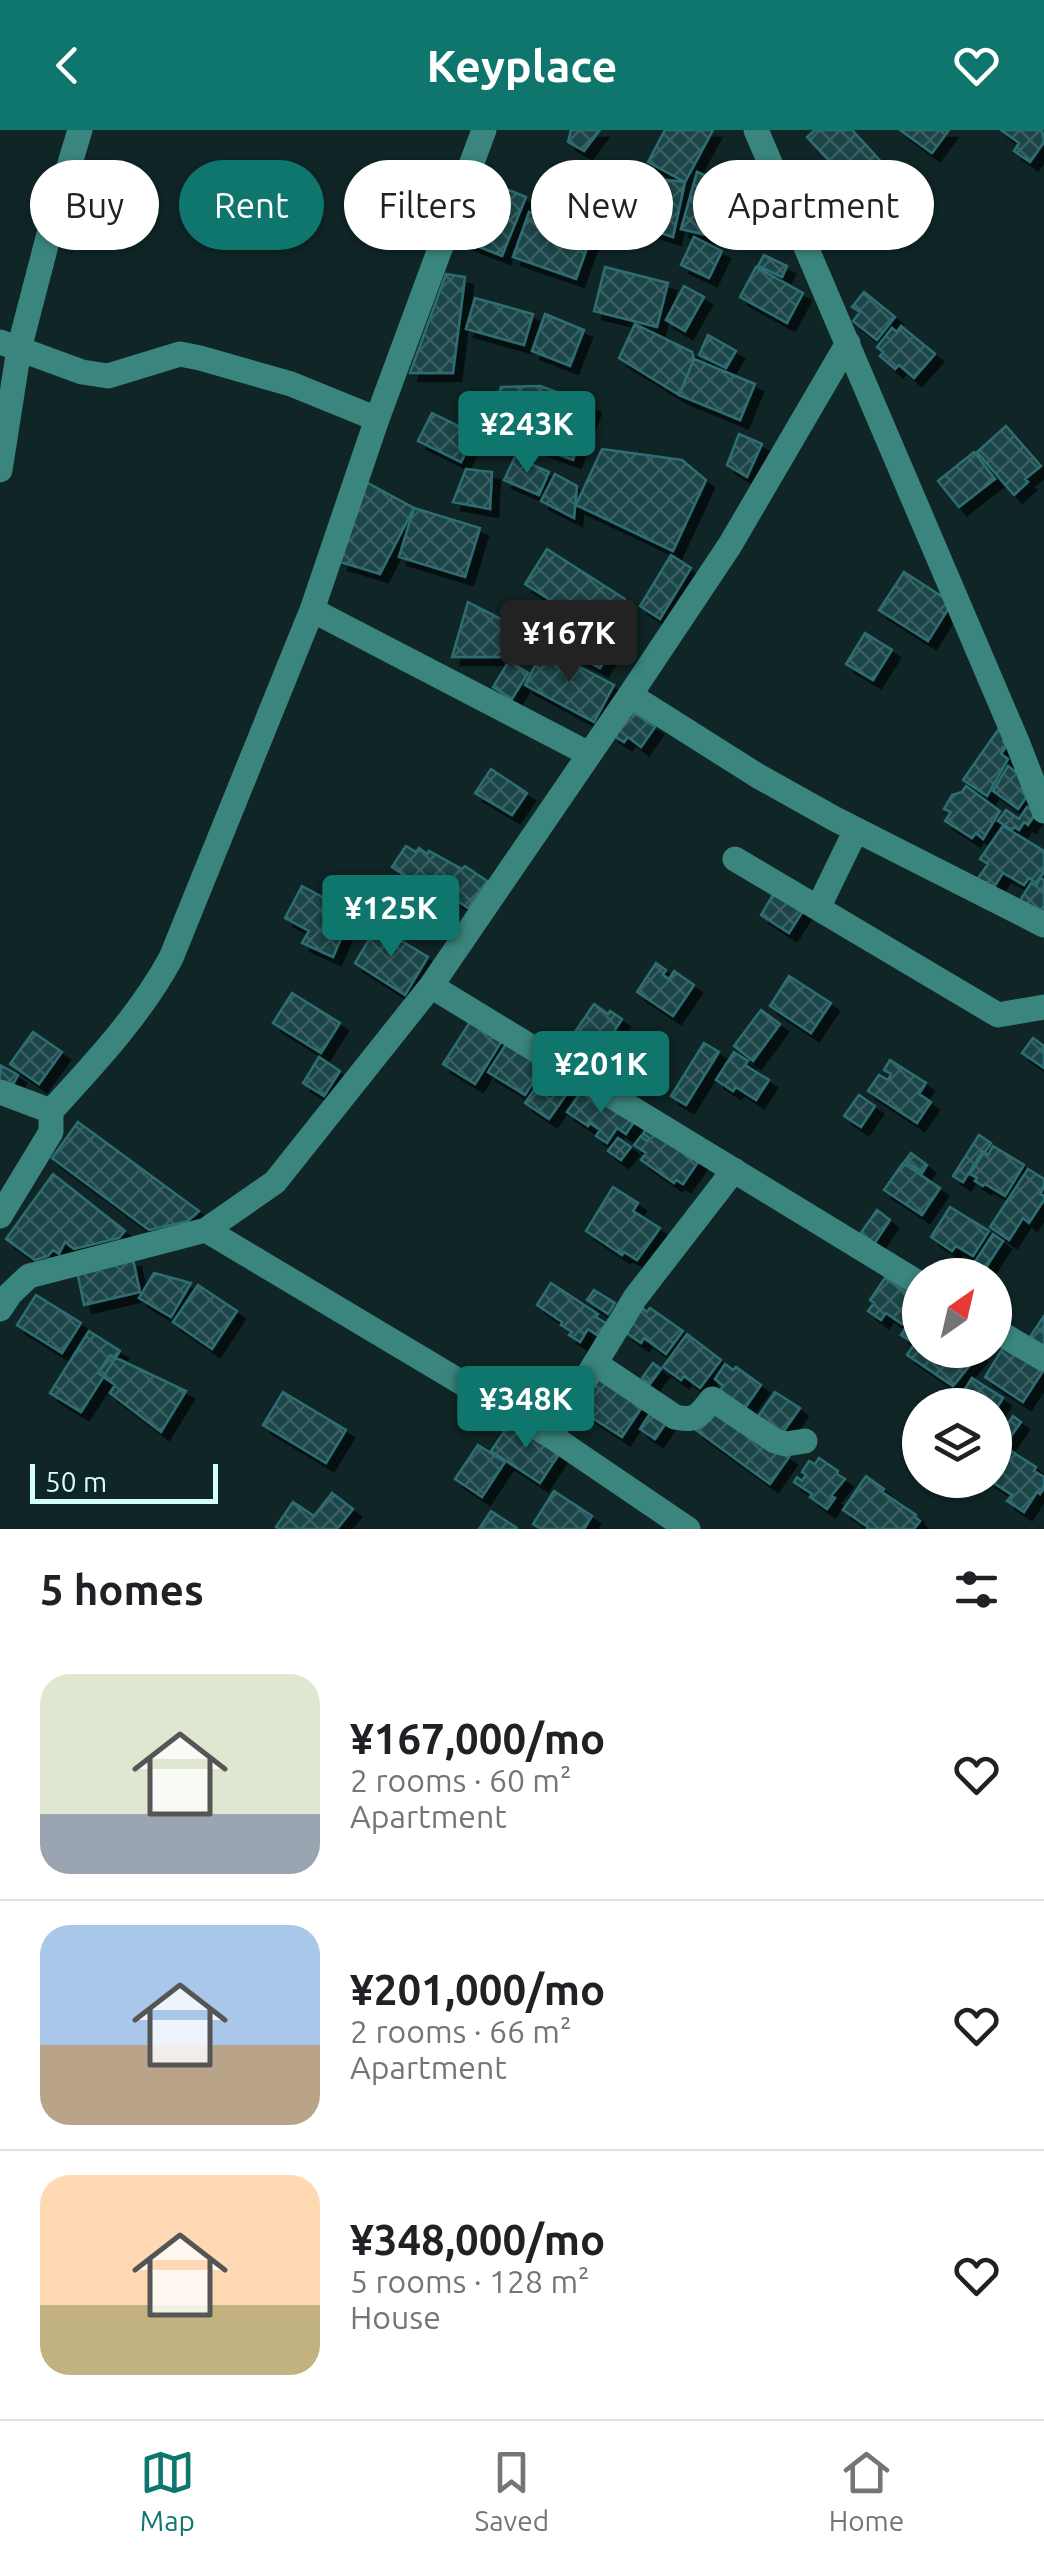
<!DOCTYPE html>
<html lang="en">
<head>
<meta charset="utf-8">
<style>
  :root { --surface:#fff; --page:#f6f6f6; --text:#202124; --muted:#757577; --line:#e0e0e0; --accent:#0f766e }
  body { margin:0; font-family:Ubuntu,sans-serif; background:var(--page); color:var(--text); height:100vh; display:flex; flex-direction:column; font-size:38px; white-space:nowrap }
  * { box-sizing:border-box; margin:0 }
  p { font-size:32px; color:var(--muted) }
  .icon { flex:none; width:55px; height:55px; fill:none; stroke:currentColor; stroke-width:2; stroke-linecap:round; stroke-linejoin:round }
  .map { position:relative; height:1399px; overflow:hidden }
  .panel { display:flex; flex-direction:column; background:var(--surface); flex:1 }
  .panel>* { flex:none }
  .guide { position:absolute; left:30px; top:30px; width:985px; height:90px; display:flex; gap:20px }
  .needle { width:65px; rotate:34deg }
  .buttons { position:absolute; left:902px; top:1128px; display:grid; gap:20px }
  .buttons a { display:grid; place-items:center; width:110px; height:110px; border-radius:50%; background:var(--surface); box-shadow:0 2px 8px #0004; font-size:50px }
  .scale { position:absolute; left:30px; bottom:25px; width:188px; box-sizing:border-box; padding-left:10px; border:5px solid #d4fffe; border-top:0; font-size:28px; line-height:35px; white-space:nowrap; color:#d4fffe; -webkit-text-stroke:8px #0f2526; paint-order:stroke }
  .price { position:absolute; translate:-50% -85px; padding:0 22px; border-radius:10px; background:var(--accent); color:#fff; font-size:32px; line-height:65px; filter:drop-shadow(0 2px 5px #0008) }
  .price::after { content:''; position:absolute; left:50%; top:60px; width:30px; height:22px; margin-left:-15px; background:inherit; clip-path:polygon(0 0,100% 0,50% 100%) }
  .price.selected { background:#222; color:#fff }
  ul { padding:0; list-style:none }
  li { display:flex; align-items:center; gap:30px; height:250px; padding:0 40px }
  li+li { border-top:2px solid var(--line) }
  li span { display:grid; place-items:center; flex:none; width:280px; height:200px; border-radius:30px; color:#555 }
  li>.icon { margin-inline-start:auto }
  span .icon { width:120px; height:120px; fill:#fffc; stroke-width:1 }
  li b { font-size:42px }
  h2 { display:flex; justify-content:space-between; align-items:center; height:120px; padding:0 40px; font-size:42px }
  .tag { padding:0 35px; border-radius:45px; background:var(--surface); box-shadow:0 2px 8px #0004; font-size:35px; line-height:90px }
  .tag.selected { background:var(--accent); color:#fff }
  header { display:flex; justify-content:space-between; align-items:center; height:130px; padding:0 40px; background:var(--accent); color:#fff; font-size:45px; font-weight:700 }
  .tab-bar { display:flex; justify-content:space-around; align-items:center; height:140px; border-top:2px solid var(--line); background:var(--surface); font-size:28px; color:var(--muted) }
  .tab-bar a { display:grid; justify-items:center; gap:5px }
  .tab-bar .selected { color:var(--accent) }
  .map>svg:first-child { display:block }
</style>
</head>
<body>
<header><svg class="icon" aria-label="back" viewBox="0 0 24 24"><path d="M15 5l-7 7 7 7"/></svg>Keyplace<svg class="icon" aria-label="heart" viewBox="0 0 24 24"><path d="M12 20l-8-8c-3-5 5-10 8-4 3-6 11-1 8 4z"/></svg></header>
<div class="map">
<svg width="1044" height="1399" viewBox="0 0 1044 1399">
  <defs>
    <pattern id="building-cross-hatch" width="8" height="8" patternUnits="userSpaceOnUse" patternTransform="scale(2.5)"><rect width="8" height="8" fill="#1b4447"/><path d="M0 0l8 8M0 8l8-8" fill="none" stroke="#3b6063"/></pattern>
    <filter id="shadow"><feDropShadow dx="8" dy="8" stdDeviation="0" flood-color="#0009"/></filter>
  </defs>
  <rect width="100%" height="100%" fill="#0f2526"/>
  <path fill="url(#building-cross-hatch)" stroke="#2d6e73" stroke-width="2.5" filter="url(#shadow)" d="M571,0H600L584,21L568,12Z
    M665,0H713L685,52L648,32Z
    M815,0H852L885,36L868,52L874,59L859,72L849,61L854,56L849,50L838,60L824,45L834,36L807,7Z
    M900,0H949L932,23Z
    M1001,0H1042L1044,12L1030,32L1014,21L1019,13Z
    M697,42L749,64L723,109L681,99Z
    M641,47L685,52L673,107L626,91Z
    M489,52L526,67L502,126L457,108L475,66Z
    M529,82L592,104L576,149L513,127Z
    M694,107L722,121L709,148L681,135Z
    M764,125L787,136L782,147L758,136Z
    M605,137L668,153L657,197L594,181Z
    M756,137L803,163L787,193L740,167Z
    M446,144L465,147L453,243H410Z
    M684,156L704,167L685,201L666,190Z
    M864,162L895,187L877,210L853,191L860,182L852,177Z
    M475,168L533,184L524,215L466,199Z
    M545,184L584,200L570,236L532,221Z
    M635,194L692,222L694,229L679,265L619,228Z
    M901,196L935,224L914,248L899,235L895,239L880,226L883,222L877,217L892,198L897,202Z
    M708,205L736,221L726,238L699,225Z
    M694,229L755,254L740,290L679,265Z
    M540,256L593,275L573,330L486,298L501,257Z
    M432,283L475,304L461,332L418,311Z
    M1006,296L1041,336L1025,349L1028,352L1014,365L977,322Z
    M739,304L762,314L747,347L727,335Z
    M602,319L682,330L706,350L673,421L576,375Z
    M974,322L995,349L959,377L938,351Z
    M515,327L549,342L539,365L504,350Z
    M466,339L492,342L490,379L453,372Z
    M555,344L577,356L574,388L541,371Z
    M366,352L414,378L380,444L340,432Z
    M414,378L480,398L465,447L399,427Z
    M547,419L625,469L603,503L525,454Z
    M671,425L691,438L660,489L640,476Z
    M904,442L952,473L928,511L879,480Z
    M468,472L534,506L507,527H452Z
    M543,485L575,499L566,520L534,506Z
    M575,499L611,520L600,538L566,520Z
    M865,503L892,520L873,550L846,534Z
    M544,518L614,555L594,592L525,555Z
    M509,531L528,543L512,569L493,557Z
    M627,581L632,585L634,583L655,597L641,617L628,607L624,612L611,604Z
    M998,600L1006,606L1003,612L1007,615L1001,624L1008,629L987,666L963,650Z
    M1008,636L1023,648L1032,659L1018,679L993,661Z
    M491,639L527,663L512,685L475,663Z
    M966,656L1000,681L983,709L976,703L972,708L945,691L951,682L944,679L952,665L962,662Z
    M1027,677L1036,683L1028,695L1024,692L1019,700L1014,697L1012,700L998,691L1006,680L1019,689Z
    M1003,696L1044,721V742L1036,753L1029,748L1024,755L1003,743L990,763L976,751L988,734L980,729Z
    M406,716L416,722L419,718L427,724L429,721L462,739L465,736L487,751L468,778L447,764L444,768L430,758L427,763L417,756L419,751L413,747L411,750L392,737Z
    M1040,748L1044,750V787L1019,772L1031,753L1036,756Z
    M302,756L352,783L333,827L302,813L309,801L285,788Z
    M774,763L803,781L789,803L761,785Z
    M360,780L376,790L366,806L349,796Z
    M377,796L428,827L405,865L355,833Z
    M656,833L666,840L663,845L669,849L674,841L694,855L673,886L637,862Z
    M789,846L831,873L811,903L770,876Z
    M292,863L340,893L321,923L273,893Z
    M594,874L608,884L610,881L622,889L602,920L575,902Z
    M761,880L780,894L753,931L734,916Z
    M472,889L503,909L475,954L443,934Z
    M33,902L62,922L39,954L10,934Z
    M1033,908L1044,916V938L1022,923Z
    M508,911L544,935L525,965L488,942Z
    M704,913L719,922L686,975L671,966Z
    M734,922L748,931L745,935L769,950L756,970L736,957L733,961L716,950Z
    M319,927L340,941L324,966L303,953Z
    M890,930L926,953L919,964L931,972L917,993L868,961L879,945L888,950L891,944L884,940Z
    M0,935L18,945L10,960L0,955Z
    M551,936L575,952L549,989L525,973Z
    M582,961L600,974L603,970L636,989L626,1004L617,998L607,1013L596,1006L600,1000L590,993L588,996L567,982Z
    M859,965L875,976L861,997L844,986Z
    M78,992L199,1081L188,1091L149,1100L52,1028Z
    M649,995L700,1029L683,1054L676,1050L674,1053L641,1030L646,1023L634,1015L641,1006L647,1011L649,1008L643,1004Z
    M979,1005L991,1013L985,1022L983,1021L963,1052L953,1046Z
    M618,1008L631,1017L621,1030L608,1021Z
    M993,1016L1024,1035L1005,1066L985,1054L983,1056L975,1051L977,1048L970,1044L984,1022L988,1025Z
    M911,1023L927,1035L922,1043L905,1031Z
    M903,1033L940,1058L922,1085L884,1060Z
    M1028,1039L1044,1049V1057L1040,1064L1044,1066V1070L1029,1093L1023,1088L1009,1110L990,1097Z
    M53,1044L125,1101L119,1108L74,1119L65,1112L59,1124L53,1120L48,1126L35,1130L6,1109Z
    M613,1057L638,1073L633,1081L660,1098L637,1130L624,1122L622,1125L586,1101Z
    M950,1077L989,1101L973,1126L956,1116L952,1121L931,1107Z
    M877,1080L890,1090L872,1117L858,1107Z
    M993,1104L1003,1111L983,1142L973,1135Z
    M133,1129L140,1162L84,1175L77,1141Z
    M154,1143L191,1153L171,1187L139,1168Z
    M885,1148L918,1170L902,1194L886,1183L881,1190L868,1181L874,1173L870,1170Z
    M551,1153L598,1184L596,1187L609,1195L600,1207L588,1199L580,1212L569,1205L572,1202L561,1195L562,1192L537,1175Z
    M198,1155L237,1181L212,1219L173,1192Z
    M594,1160L615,1173L608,1184L587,1170Z
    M36,1165L81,1193L62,1223L17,1195Z
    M642,1178L647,1182L650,1178L683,1201L666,1224L644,1208L641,1213L625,1202Z
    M1044,1186V1221L1028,1210Z
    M912,1188L920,1193V1204L913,1213L901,1205Z
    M89,1201L120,1221L81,1282L50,1263Z
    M687,1204L721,1230L700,1258L684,1246L681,1250L663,1237Z
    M920,1205V1220H973L979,1224L953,1256L907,1225Z
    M1004,1216L1043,1241L1023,1272L985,1247Z
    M110,1225L186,1261L161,1302L110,1263L115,1255L98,1243Z
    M653,1233L661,1239L650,1254L642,1248Z
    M725,1234L733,1240L736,1237L761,1255L745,1278L720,1260L723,1256L715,1249Z
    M599,1245L644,1274L622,1307L577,1278Z
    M972,1248L1003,1268L995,1281V1275H955Z
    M283,1262L346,1300L326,1333L263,1295Z
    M775,1262L800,1278L781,1305L757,1288Z
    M715,1274L789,1327L770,1354L696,1300Z
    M651,1282L666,1293L655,1309L640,1299Z
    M1013,1286L1021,1292L1006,1313L998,1308Z
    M513,1289L561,1321L540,1353L491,1321Z
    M995,1311L1036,1337L1034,1341L1044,1347V1358L1040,1364L1037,1362L1024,1382L1007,1371L1012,1365L989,1350H995Z
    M478,1315L505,1332L482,1367L455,1349Z
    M819,1328L838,1341L837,1344L845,1349L831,1366L835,1368L827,1379L810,1367L812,1364L794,1352L797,1347L802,1351L806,1345L802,1342L809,1331L815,1334Z
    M866,1346L884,1359L882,1362L916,1385L915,1387L920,1391L914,1399H867L868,1397L843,1380Z
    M554,1361L592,1386L584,1399H541L533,1394Z
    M332,1363L353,1379L337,1399H279L276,1397L293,1372L314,1386Z
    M491,1381L517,1398V1399H479Z"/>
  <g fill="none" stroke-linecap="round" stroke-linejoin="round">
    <path stroke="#3a857d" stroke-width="25" d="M756,0L1018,614L1044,681
      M0,212L82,242L108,246L180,224L200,228L291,254L377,289
      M0,340L19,219L50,100L80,0
      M312,480L589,624
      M630,565L758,646L835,689L1044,795
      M735,729L998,885L1044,877
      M818,778L856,700
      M431,856L920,1154
      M0,962L51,981C95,933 140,885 171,828L312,480L377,289L484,0
      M0,1086L51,1002V981
      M206,1100L551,1306L688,1399
      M0,1179L10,1164L29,1146L206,1100L275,1052L431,856L630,565L730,415L848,213
      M995,1200L1044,1229
      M596,1234L675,1287C697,1292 699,1285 712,1269L775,1311L786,1314L805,1311
      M551,1306L635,1168L734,1040"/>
  </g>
</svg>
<div class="buttons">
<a><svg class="needle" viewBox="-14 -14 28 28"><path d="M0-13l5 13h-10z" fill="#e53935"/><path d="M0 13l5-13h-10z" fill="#757577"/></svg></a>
<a><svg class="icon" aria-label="layers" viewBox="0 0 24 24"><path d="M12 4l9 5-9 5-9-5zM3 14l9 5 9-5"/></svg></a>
</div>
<div class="scale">50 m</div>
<b class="price" style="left:527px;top:346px">¥243K</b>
<b class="price selected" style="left:569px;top:555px">¥167K</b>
<b class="price" style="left:391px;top:830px">¥125K</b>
<b class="price" style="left:601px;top:986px">¥201K</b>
<b class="price" style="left:526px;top:1321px">¥348K</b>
<div class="guide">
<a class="tag">Buy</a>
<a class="tag selected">Rent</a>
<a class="tag">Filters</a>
<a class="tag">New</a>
<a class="tag">Apartment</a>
</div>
</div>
<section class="panel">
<h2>5 homes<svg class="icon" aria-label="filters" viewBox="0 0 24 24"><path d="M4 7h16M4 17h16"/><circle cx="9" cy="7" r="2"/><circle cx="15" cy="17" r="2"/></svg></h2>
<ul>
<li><span style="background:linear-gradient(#dfe7d0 70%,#9aa5b1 0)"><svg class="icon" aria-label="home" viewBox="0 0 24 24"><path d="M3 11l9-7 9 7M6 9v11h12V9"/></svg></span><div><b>¥167,000/mo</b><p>2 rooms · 60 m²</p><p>Apartment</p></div><svg class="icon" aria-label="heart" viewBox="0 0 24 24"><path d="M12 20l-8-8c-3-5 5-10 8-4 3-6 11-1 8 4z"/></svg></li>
<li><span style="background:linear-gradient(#a9c7e8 60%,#b9a48a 0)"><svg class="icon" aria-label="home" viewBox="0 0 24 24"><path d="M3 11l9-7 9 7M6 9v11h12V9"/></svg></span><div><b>¥201,000/mo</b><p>2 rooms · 66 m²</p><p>Apartment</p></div><svg class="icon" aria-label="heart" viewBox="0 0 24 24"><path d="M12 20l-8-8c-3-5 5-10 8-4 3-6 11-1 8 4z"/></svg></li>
<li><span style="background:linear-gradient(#ffd9b3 65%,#c2b280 0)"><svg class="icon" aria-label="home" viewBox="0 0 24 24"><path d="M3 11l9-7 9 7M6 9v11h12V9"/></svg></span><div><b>¥348,000/mo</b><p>5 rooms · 128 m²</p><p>House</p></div><svg class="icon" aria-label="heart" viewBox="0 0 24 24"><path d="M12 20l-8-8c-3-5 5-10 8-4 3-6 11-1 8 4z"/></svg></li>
</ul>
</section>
<nav class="tab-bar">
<a class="selected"><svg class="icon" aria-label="map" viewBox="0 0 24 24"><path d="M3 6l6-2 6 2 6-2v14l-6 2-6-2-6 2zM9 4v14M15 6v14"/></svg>Map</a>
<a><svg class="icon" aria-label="saved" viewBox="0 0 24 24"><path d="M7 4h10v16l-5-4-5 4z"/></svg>Saved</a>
<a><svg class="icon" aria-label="home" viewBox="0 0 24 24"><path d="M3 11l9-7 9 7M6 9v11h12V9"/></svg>Home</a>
</nav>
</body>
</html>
